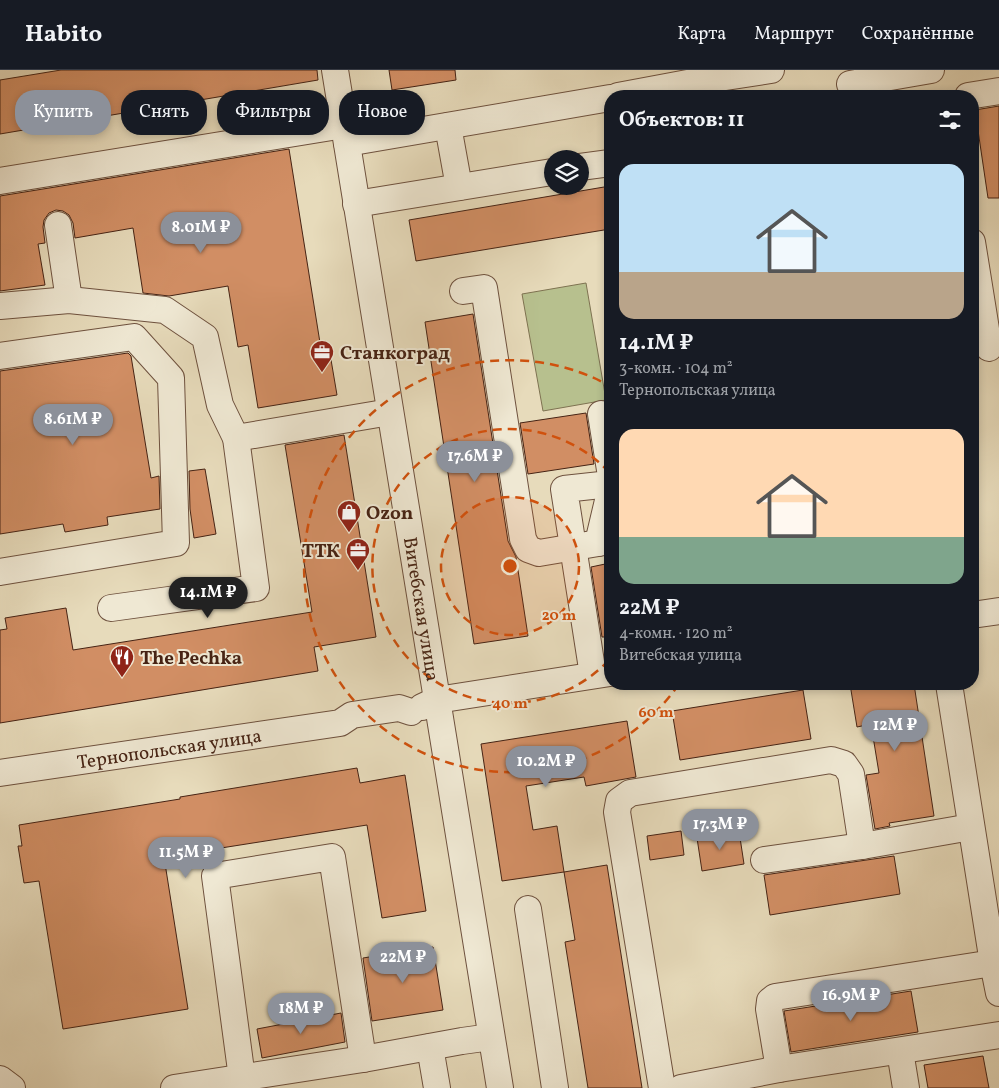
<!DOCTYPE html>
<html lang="ru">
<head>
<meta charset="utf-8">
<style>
  :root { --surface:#171b24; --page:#20242c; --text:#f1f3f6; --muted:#9ea1a6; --line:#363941; --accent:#8c9099 }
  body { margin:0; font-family:Vollkorn,serif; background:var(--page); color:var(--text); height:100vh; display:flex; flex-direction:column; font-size:19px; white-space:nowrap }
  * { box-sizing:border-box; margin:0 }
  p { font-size:16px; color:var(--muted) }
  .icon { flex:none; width:28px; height:28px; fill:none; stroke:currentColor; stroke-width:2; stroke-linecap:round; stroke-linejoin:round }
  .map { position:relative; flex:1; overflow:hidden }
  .drawer { position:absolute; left:604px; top:20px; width:375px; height:600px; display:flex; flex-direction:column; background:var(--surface); border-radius:20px; box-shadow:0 2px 8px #0003 }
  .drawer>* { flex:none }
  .banner { position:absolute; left:15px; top:20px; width:475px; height:45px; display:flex; gap:10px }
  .tools { position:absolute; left:544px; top:80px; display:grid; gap:10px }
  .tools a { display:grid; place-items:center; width:45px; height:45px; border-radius:50%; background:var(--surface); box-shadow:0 2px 8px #0003; font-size:25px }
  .price { position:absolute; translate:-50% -42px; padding:0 11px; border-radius:18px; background:var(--accent); color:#fff; font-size:16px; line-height:32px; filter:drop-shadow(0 1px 2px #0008) }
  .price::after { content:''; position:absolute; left:50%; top:30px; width:15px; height:11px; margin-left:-8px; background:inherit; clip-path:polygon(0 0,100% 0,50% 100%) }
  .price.selected { background:#222; color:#fff }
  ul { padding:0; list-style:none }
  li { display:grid; align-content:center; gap:10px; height:265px; padding:0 15px }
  li span { display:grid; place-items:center; height:155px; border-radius:15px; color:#555 }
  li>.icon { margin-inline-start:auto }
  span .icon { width:90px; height:90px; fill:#fffc; stroke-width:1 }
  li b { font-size:21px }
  h2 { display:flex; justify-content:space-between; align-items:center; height:60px; padding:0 15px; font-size:21px }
  .chip { padding:0 18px; border-radius:20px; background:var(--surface); box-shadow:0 2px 8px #0003; font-size:18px; line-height:45px }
  .chip.selected { background:var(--accent); color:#fff }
  header { display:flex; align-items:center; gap:30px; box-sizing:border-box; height:70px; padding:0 25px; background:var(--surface); border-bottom:1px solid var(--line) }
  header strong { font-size:24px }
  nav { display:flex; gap:28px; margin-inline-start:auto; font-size:18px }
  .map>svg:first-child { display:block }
</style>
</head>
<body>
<header>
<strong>Habito</strong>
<nav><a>Карта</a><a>Маршрут</a><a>Сохранённые</a></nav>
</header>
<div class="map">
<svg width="999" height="1018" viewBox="0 0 999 1018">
  <rect width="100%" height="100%" fill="#e7dbbb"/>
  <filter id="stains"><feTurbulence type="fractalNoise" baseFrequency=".004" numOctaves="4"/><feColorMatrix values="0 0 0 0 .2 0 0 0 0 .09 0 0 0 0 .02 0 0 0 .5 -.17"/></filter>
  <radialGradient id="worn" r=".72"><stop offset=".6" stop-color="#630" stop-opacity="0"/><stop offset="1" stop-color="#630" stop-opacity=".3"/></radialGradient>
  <path fill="#b7c08e" stroke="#7e7251" d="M586,213L606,330L543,341L522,224Z"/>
  <path fill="#d18e64" stroke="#462314" d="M61,0H317L318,10L0,64V10Z
    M389,0H455L456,10L392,20Z
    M999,36V128H988L975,40Z
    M289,79L321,279L329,278L337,325L258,338L248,275L238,277L228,216L169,226L143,223L133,158L75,168L73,153L69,145L63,141L56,140L49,143L44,150L43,157L45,173L38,174L45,215L0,221V126Z
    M610,116V159L416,191L409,150Z
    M473,244L508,471L516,487L528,566L474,574L425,252Z
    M128,283L131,286L151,408L159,406L160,439L107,447L108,455L65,462L63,454L0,464V301Z
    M586,343L594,394L528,404L520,353Z
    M344,365L376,567L314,577L318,601L0,653V560L7,559L5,548L66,538L73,580L312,542L285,375Z
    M205,399L216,464L194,468L190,439L189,401Z
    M610,493V567H602L591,497Z
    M850,614H914L934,746L889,753L890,756L875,759L866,705L879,703L871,654L857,657Z
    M803,620L811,669L680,690L672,641Z
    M627,651L636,707L586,716L584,707L526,716L533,760L557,756L564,802L502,811L481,674Z
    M357,698L360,713L405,705L426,841L382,848L367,755L164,787L188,939L63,959L39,811L24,813L18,776H22L19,755L180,729V727Z
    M681,761L684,785L650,790L647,766Z
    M739,761L744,794L702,801L697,768Z
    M894,786L900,824L770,845L764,805Z
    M607,795L642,1018H588L565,872L575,870L564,802Z
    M433,877L443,940L372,951L363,888Z
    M911,921L918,962L791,982L784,941Z
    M341,943L345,972L262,988L257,959Z
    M983,986L989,1018H928L924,995Z"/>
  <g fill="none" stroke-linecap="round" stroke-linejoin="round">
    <g stroke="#6e513e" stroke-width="28">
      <g id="minor">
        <path id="s1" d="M335,0L500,1018"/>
        <path d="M850,14L931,0"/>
        <path d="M618,26L693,12L771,0"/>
        <path d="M968,26L999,21"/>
        <path d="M448,56L459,117"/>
        <path d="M347,73L610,28"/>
        <path d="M580,97L610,93"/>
        <path d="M0,111L344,55"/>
        <path d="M356,134L552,102"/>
        <path d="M58,155L69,230"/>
        <path d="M972,172L989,278"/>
        <path d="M463,221L484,218L523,469L528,479L539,483L610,471"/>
        <path d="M0,236L69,230L165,240L205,267L220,335L236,368L256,518L111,538"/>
        <path d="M0,286L134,267L171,308L176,473L0,502"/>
        <path d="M601,344L610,400"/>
        <path d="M236,368L390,342"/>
        <path d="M598,473L610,422"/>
        <path d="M972,545L999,541"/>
        <path d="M593,605L564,419L610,414"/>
        <path d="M949,614L993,893L999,923"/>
        <path d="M422,637L437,630L610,603"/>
        <path id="s2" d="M0,703L340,653L352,645L399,638L411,642"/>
        <path d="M764,790L862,776"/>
        <path d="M528,839L555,1018"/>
        <path d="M430,977L437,1018"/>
        <path d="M900,981L906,1018"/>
        <path d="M779,999L769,939L770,931L775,927L993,893"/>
        <path d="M242,1008L215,806L332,787L363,989"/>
        <path d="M0,1009L12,1018"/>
        <path d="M174,1018L363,989L462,971L491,967"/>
        <path d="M662,1018L617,742L619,731L630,723L831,690L844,694L851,704L862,776L971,757"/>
        <path d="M681,1018L779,999L999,965"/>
      </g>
    </g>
    <use href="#minor" stroke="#efe8d3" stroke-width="26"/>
  </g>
  <circle cx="510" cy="496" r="69" fill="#d0510d" fill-opacity=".12"/>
  <g fill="none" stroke="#d0510d" stroke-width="2.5" stroke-dasharray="9 6">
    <circle cx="510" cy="496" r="69"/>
    <path d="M609 590A137 137 0 1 1 609 402"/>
    <path d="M679 614A206 206 0 1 1 610 316"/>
  </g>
  <defs>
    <g id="office-pin" transform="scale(1.25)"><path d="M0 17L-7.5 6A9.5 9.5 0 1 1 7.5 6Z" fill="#8f2418" stroke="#efe8d3"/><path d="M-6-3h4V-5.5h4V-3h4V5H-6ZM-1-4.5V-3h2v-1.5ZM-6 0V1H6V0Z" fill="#fff"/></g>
    <g id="shop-pin" transform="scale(1.25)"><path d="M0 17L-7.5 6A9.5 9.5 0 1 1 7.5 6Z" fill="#8f2418" stroke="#efe8d3"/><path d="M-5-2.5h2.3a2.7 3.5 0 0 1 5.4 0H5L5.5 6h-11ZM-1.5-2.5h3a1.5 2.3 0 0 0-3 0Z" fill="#fff"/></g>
    <g id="restaurant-pin" transform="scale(1.25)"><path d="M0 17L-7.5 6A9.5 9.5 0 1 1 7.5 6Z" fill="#8f2418" stroke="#efe8d3"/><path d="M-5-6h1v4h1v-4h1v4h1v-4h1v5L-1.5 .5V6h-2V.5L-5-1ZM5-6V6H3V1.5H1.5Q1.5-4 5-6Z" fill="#fff"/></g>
  </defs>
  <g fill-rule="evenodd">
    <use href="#office-pin" x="322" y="282"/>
    <use href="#shop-pin" x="349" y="442"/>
    <use href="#office-pin" x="358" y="480"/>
    <use href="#restaurant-pin" x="122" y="587"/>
  </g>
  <g text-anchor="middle" stroke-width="4" stroke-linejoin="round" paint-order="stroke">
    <g font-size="19" font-weight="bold" fill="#462314" stroke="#efe8d3" text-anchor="start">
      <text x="340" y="289">Станкоград</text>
      <text x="366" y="449">Ozon</text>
      <text x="340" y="487" text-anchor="end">ТТК</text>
      <text x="140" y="594">The Pechka</text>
    </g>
    <g font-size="19" fill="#462314" stroke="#efe8d3">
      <text dy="7" stroke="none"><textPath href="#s1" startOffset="546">Витебская улица</textPath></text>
      <text dy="7" stroke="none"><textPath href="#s2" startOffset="171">Тернопольская улица</textPath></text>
    </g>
  </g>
  <circle cx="510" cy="496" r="8" fill="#d0510d" stroke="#efe8d3" stroke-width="2.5"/>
  <g font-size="15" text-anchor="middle" font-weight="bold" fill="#d0510d" stroke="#efe8d3" stroke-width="4" stroke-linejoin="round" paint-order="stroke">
    <text x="559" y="550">20 m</text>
    <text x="510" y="638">40 m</text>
    <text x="656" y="647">60 m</text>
  </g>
  <rect width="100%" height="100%" filter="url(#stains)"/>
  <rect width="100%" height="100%" fill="url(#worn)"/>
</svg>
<div class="tools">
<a><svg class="icon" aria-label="layers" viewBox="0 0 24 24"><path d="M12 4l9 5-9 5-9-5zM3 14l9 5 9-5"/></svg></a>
</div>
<b class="price" style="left:201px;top:184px">8.01M ₽</b>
<b class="price" style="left:73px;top:376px">8.61M ₽</b>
<b class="price" style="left:475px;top:413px">17.6M ₽</b>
<b class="price selected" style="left:208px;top:549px">14.1M ₽</b>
<b class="price" style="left:895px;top:682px">12M ₽</b>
<b class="price" style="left:546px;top:718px">10.2M ₽</b>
<b class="price" style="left:720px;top:781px">17.3M ₽</b>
<b class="price" style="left:186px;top:809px">11.5M ₽</b>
<b class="price" style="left:403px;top:914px">22M ₽</b>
<b class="price" style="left:851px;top:952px">16.9M ₽</b>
<b class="price" style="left:301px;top:965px">18M ₽</b>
<div class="banner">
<a class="chip selected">Купить</a>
<a class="chip">Снять</a>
<a class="chip">Фильтры</a>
<a class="chip">Новое</a>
</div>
<section class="drawer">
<h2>Объектов: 11<svg class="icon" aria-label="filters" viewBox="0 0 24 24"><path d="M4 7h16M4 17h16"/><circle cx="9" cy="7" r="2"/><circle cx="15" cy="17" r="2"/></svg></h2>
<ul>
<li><span style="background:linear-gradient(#bfe0f5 70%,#b9a48a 0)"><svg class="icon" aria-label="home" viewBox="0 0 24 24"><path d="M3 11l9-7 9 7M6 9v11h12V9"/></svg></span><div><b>14.1M ₽</b><p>3-комн. · 104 m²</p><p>Тернопольская улица</p></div></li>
<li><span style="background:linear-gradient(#ffd9b3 70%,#7fa58c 0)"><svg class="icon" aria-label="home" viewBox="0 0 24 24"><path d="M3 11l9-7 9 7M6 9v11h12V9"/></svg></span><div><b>22M ₽</b><p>4-комн. · 120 m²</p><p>Витебская улица</p></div></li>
</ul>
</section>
</div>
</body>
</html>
